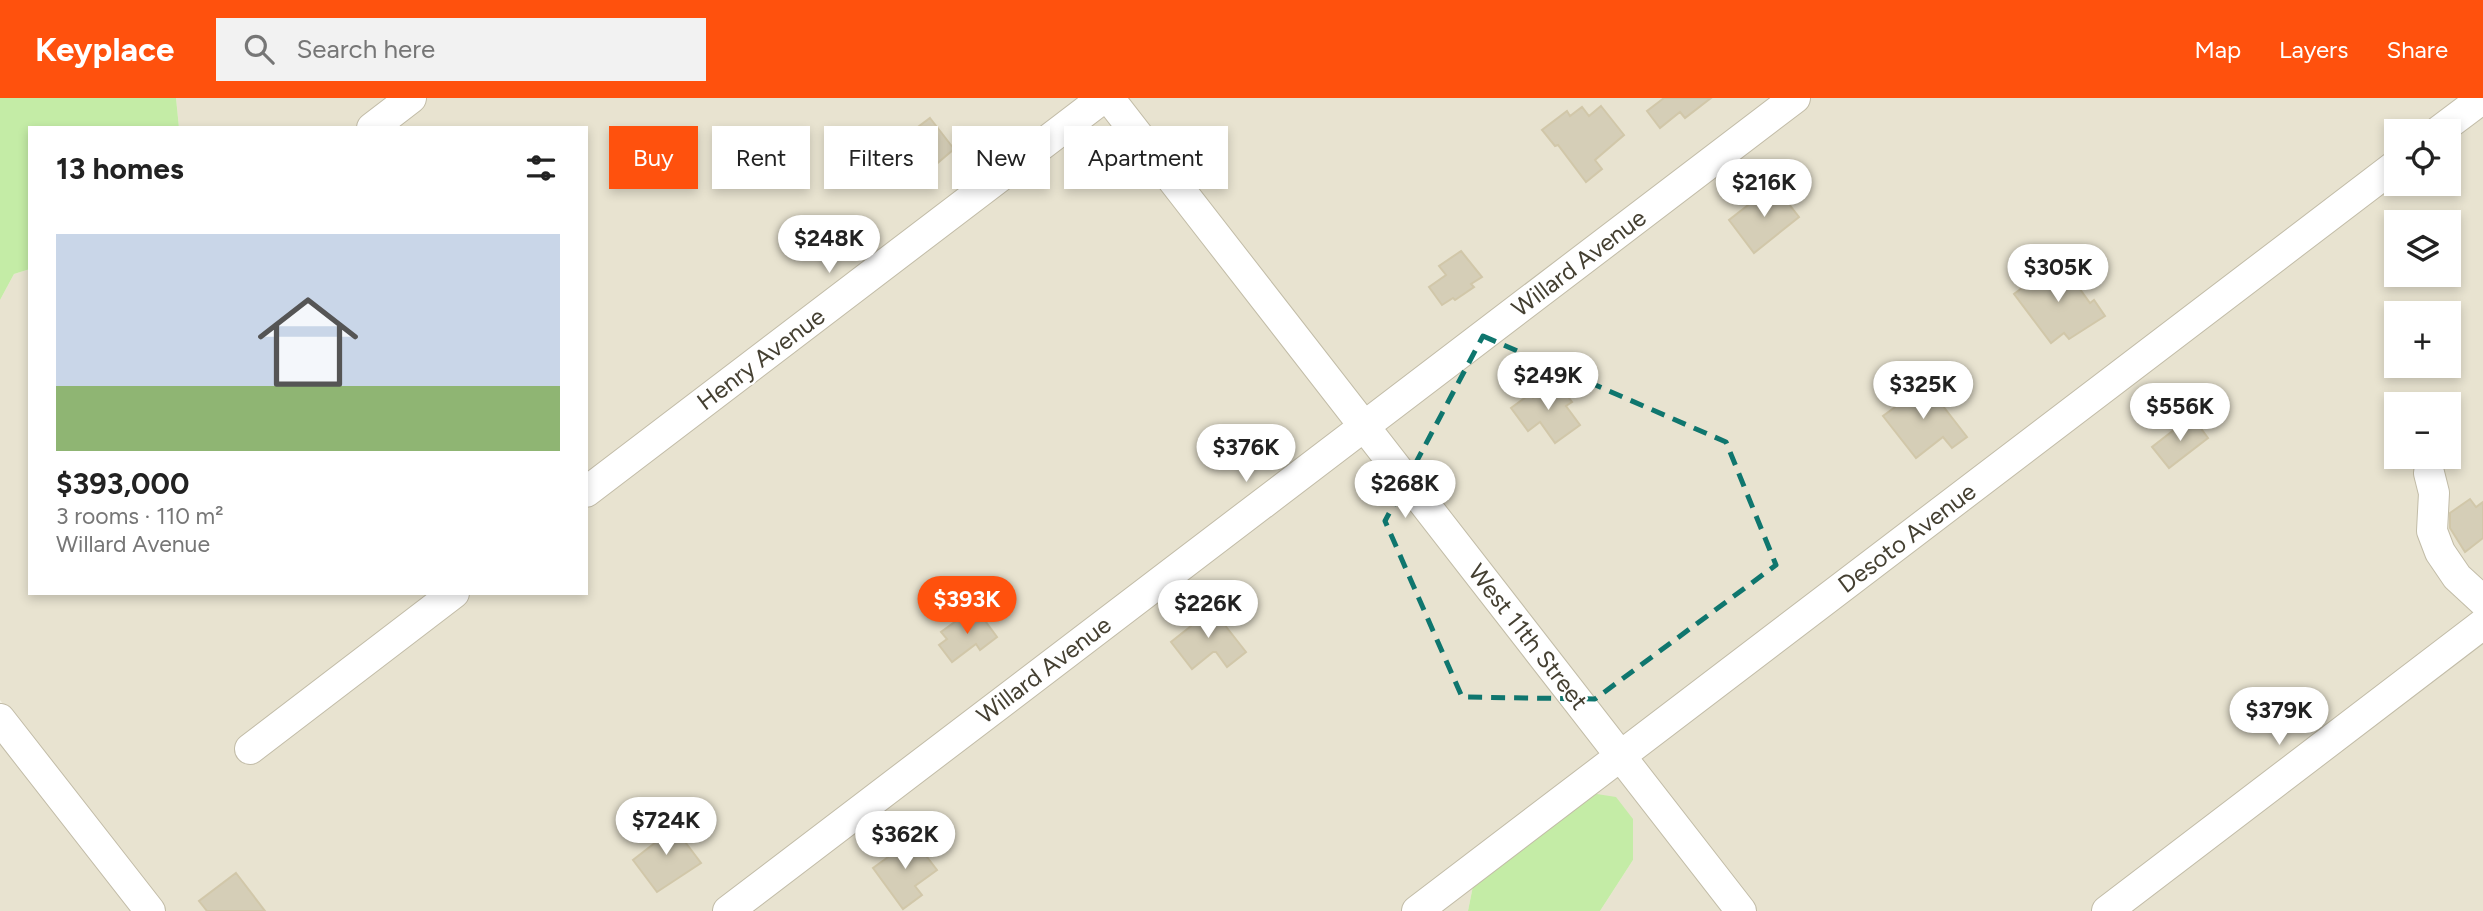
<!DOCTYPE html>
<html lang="en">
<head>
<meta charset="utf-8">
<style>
  :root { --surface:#fff; --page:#f2f2f2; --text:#222; --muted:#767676; --accent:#ff510d }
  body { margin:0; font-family:Figtree,sans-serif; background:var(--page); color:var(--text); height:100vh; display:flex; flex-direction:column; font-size:26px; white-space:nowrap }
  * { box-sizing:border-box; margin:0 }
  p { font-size:23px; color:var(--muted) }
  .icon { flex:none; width:38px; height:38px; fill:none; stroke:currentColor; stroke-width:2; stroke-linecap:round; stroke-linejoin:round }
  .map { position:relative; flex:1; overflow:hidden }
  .sheet { position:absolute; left:28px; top:28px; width:560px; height:469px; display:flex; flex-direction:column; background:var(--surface); border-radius:0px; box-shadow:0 4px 10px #0003 }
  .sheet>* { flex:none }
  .guide { position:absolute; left:609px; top:28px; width:665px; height:63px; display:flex; gap:14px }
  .controls { position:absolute; left:2384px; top:21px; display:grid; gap:14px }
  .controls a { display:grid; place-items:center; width:77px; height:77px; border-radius:0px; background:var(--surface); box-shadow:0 4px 10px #0003; font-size:35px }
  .price { position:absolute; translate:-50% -60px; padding:0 16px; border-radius:24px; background:#fff; color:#222; font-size:23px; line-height:46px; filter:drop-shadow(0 2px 4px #0008) }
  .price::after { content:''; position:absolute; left:50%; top:42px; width:21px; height:16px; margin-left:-10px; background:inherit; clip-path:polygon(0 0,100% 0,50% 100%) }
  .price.current { background:var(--accent); color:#fff }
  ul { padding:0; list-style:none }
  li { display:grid; align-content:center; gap:14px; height:371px; padding:0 28px }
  li span { display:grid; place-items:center; height:217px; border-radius:0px; color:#555 }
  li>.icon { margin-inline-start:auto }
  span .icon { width:126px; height:126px; fill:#fffc; stroke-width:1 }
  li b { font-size:30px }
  h2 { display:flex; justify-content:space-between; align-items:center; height:84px; padding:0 28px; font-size:30px }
  .chip { padding:0 24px; border-radius:0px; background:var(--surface); box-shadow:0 4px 10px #0003; font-size:24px; line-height:63px }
  .chip.current { background:var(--accent); color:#fff }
  header { display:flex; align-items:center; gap:42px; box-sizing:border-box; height:98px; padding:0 35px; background:var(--accent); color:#fff }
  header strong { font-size:33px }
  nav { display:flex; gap:38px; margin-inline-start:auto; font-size:24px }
  .search { width:490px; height:63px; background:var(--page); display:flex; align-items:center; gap:18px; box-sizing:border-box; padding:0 24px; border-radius:0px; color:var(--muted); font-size:26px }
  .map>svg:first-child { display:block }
</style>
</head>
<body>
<header>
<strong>Keyplace</strong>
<div class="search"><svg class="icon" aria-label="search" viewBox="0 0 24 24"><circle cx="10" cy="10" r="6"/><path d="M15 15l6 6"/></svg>Search here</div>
<nav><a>Map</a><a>Layers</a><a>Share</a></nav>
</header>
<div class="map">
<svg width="2483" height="813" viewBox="0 0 2483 813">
  <rect width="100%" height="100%" fill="#f3f0e2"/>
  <path fill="#e8e3d0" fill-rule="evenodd" d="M176,0H2483V813H1600L1633,762L1537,730L1526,749L1474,783L1468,813H165L0,602V202L14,176L30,171V495H586V30H179ZM2396,33H2448V86H2396ZM2396,124H2448V177H2396ZM2396,215H2448V268H2396ZM2396,306H2448V359H2396Z
    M0,638L136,813H0Z"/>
  <path fill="#c4eca6" d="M0,0H176L179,30H30V171L14,176L0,202Z
    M1584,694L1616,699L1633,721V762L1600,813H1468L1474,783L1526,749L1537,730Z"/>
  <path fill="#d5ceb7" stroke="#d1c7a9" stroke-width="2" d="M1664,0H1711L1685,20L1680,14L1660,30L1647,13Z
    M1601,8L1624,37L1595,62L1602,71L1586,84L1558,47L1555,48L1542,32L1567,13L1570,18L1582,9L1589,18Z
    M930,20L954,51L927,74L916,60L925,53L910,35Z
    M1774,87L1799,119L1754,155L1729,122Z
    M1461,153L1482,179L1471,186L1474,189L1455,202L1453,200L1442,207L1429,189L1446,177L1439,168Z
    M2059,162L2090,205L2094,202L2105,218L2069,241L2064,235L2051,245L2014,196Z
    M1922,281L1967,339L1952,350L1943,339L1916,360L1883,318L1910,298L1906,293Z
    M1557,284L1572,304L1566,308L1580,327L1555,345L1540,324L1528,333L1511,310L1530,296L1533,300Z
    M2194,321L2208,340L2169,370L2152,349L2175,331L2178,334Z
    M2470,401L2476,409L2483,404V440L2465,454L2450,430V415Z
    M1209,507L1246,554L1227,569L1216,554H1213L1192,571L1171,544L1191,528L1189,525L1194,519Z
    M978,513L997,539L980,552L976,546L952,564L939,547L947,541L941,534L959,521L962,525Z
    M667,720L701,765L657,794L633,762L656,744L649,734Z
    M904,729L937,772L915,788L922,797L903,811L873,770L902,749Z
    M236,775L265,813H207L199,803Z"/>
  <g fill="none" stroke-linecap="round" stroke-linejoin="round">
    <g stroke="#c2bca7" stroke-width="32">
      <path id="minor" d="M1109,0L1741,813
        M372,30L411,0
        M2439,33L2483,0
        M2429,375L2434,395L2432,433L2440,454L2457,479L2483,503
        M586,394L1103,0
        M0,621L150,813
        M250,651L454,495
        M728,813L1795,0
        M1417,813L2396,67
        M2107,813L2483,526"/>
    </g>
    <use href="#minor" stroke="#fff" stroke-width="30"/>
  </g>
  <path fill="none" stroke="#0f766e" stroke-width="5" stroke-dasharray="14 9" stroke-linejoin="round" d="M1483,238L1726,344L1776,467L1595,601L1462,599L1385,423Z"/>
  <g text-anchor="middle" stroke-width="5" stroke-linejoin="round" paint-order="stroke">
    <g font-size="24" fill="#454032" stroke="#fff">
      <text transform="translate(1579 165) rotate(-37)" y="8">Willard Avenue</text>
      <text transform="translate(761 261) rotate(-37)" y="8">Henry Avenue</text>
      <text transform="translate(1907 440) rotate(-37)" y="8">Desoto Avenue</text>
      <text transform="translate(1528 539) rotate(52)" y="8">West 11th Street</text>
      <text transform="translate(1044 572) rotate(-37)" y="8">Willard Avenue</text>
    </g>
  </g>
</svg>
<div class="controls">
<a><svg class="icon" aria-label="locate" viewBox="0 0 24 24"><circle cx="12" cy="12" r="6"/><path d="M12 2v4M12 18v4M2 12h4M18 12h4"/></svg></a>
<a><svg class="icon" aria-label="layers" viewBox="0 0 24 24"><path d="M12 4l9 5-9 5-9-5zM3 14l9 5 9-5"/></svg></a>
<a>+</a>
<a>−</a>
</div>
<b class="price" style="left:1764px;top:121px">$216K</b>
<b class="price" style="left:829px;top:177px">$248K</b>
<b class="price" style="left:2058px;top:206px">$305K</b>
<b class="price" style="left:1548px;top:314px">$249K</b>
<b class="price" style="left:1923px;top:323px">$325K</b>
<b class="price" style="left:2180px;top:345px">$556K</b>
<b class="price" style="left:1246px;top:386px">$376K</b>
<b class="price" style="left:1405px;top:422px">$268K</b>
<b class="price current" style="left:967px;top:538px">$393K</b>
<b class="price" style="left:1208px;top:542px">$226K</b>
<b class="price" style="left:2279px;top:649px">$379K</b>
<b class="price" style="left:666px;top:759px">$724K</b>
<b class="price" style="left:905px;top:773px">$362K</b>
<div class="guide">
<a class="chip current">Buy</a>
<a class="chip">Rent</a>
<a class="chip">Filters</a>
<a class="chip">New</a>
<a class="chip">Apartment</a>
</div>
<section class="sheet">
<h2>13 homes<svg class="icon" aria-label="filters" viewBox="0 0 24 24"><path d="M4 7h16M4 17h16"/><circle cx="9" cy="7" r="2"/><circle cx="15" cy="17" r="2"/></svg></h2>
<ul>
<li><span style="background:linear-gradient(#c9d6e8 70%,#8fb573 0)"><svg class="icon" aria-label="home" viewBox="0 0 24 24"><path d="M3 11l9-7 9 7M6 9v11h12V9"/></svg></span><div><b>$393,000</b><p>3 rooms · 110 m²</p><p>Willard Avenue</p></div></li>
</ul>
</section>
</div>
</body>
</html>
